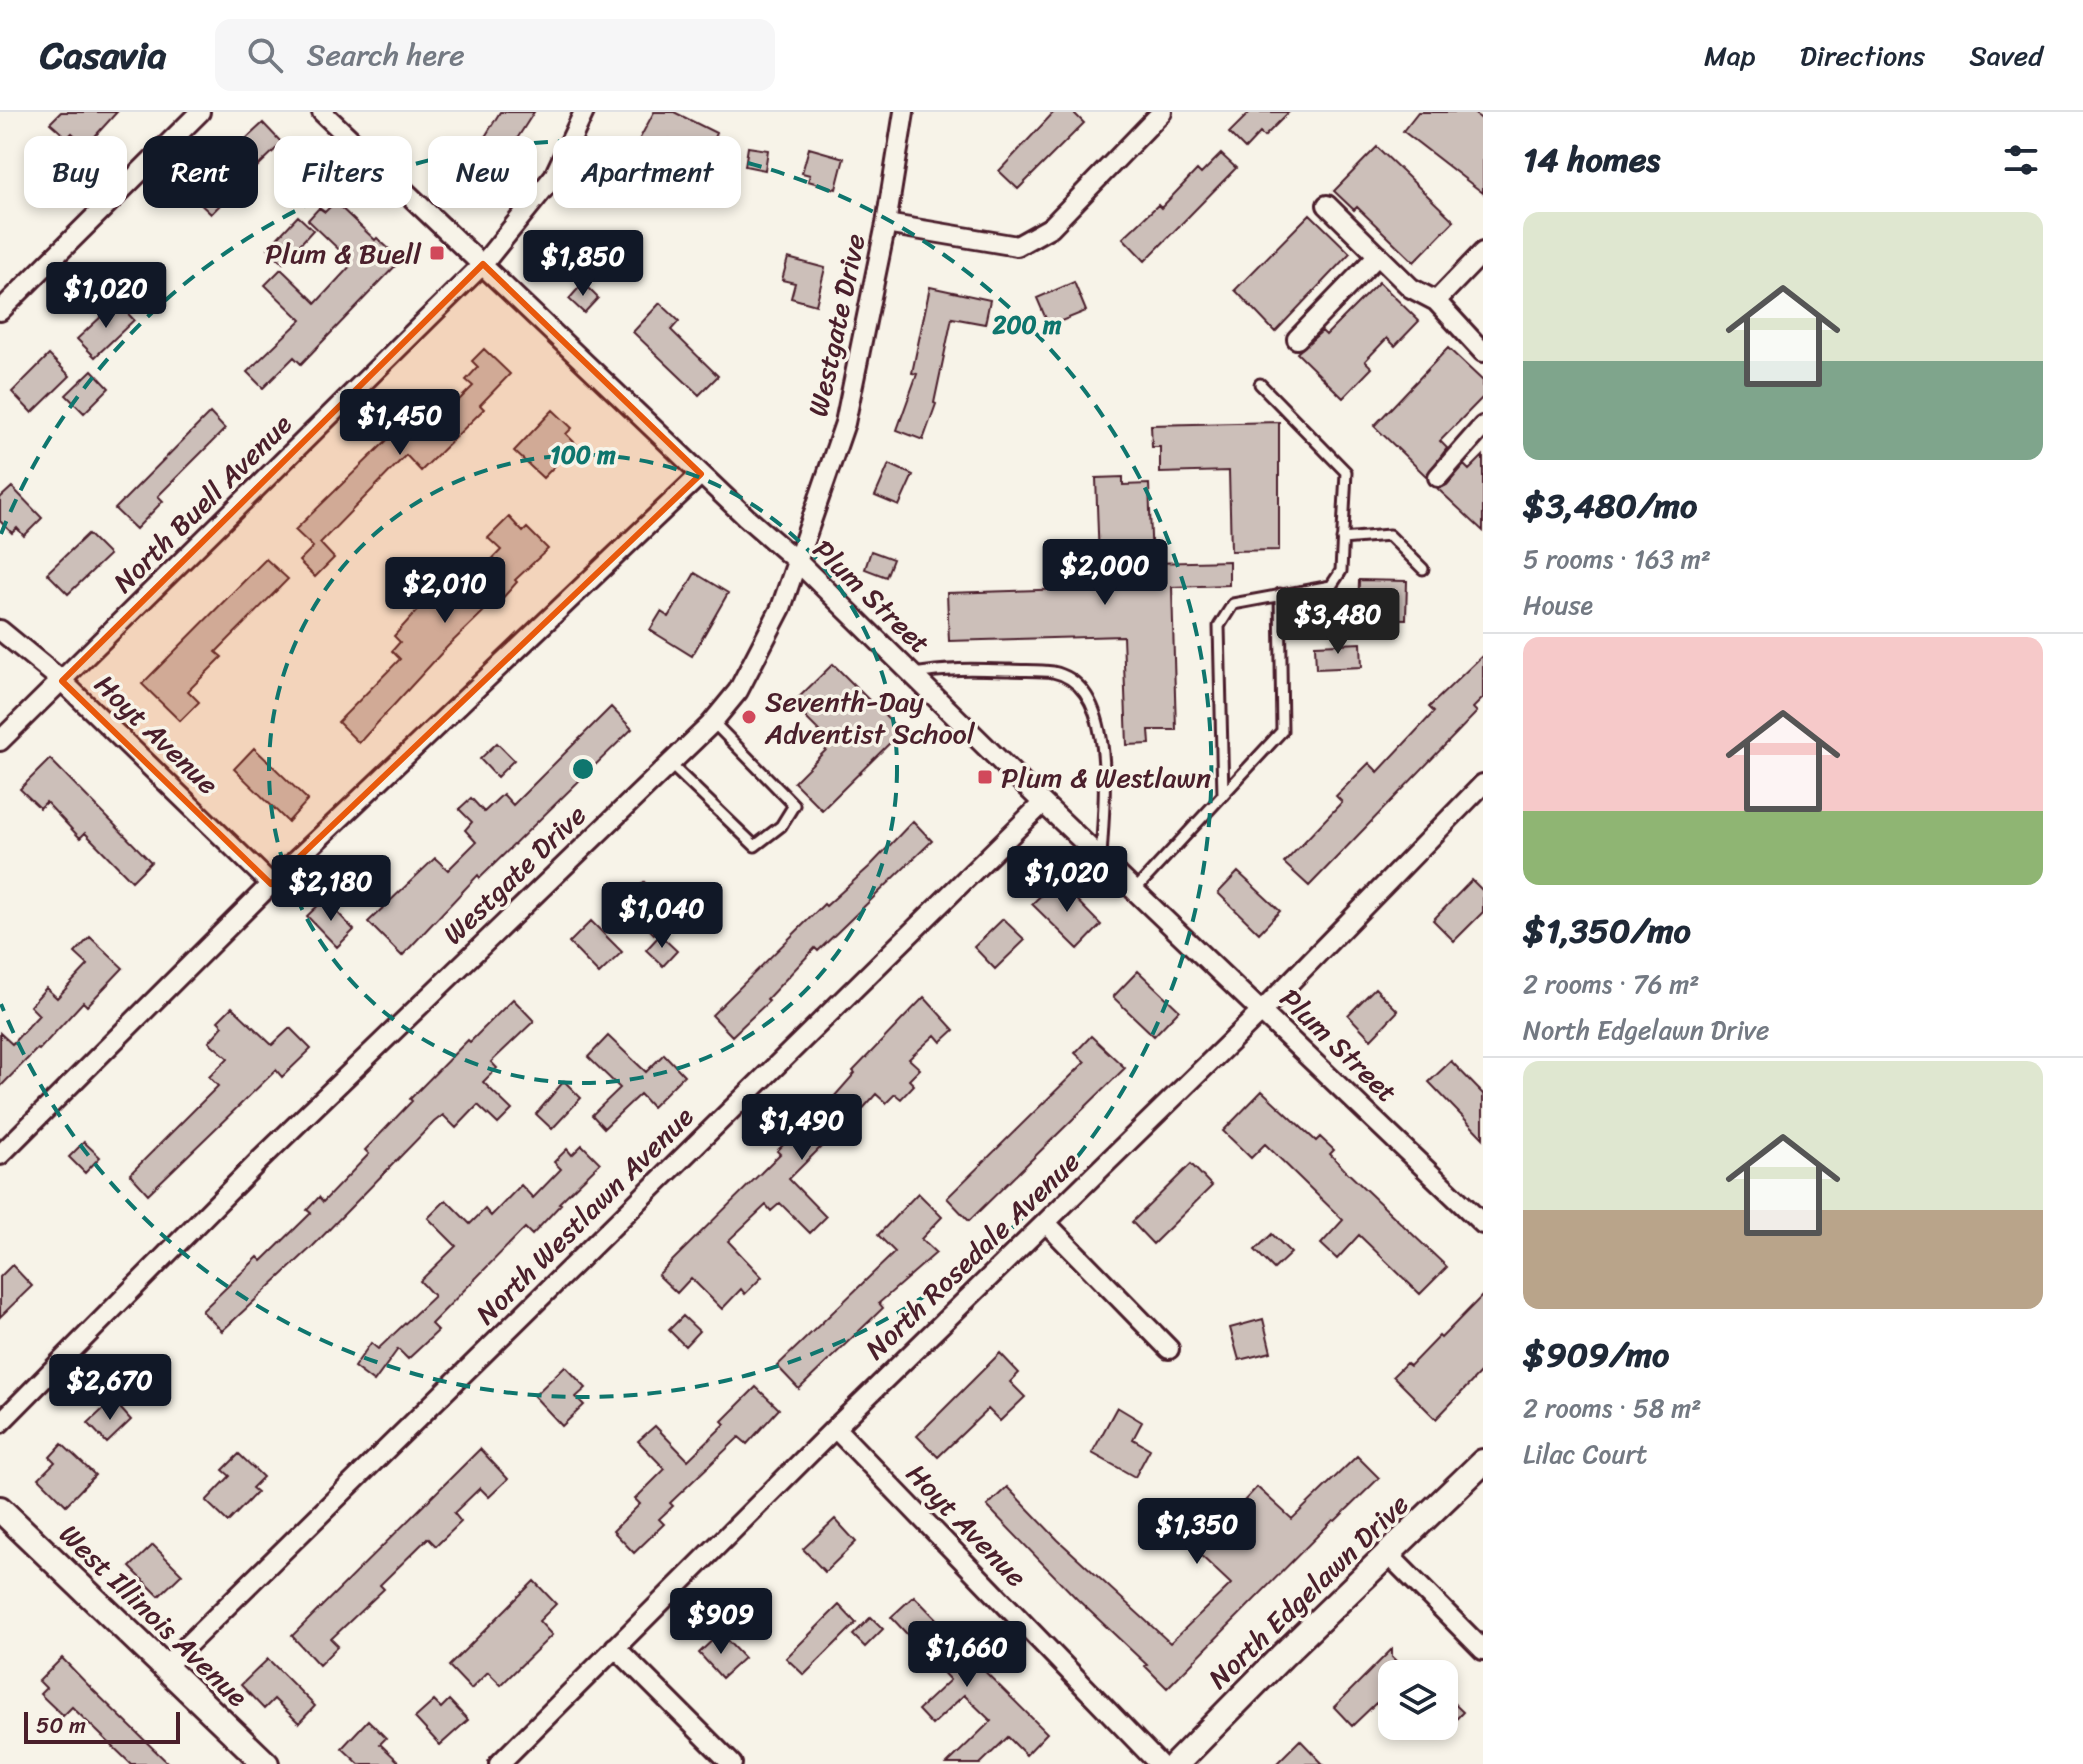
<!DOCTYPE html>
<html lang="en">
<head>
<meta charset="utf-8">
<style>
  :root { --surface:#fff; --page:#f6f6f7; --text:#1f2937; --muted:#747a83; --line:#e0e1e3; --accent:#111827 }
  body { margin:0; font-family:Sriracha,sans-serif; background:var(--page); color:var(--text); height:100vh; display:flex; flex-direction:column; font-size:30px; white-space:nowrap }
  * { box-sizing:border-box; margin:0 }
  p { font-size:26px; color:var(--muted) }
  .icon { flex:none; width:44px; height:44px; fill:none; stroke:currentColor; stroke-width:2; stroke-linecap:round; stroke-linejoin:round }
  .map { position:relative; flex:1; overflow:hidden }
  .drawer { display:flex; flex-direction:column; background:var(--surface); width:600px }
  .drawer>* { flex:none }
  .guide { position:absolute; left:24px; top:24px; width:760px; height:72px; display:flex; gap:16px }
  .fabs { position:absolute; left:1378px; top:1548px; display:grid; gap:16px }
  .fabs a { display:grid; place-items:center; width:80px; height:80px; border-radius:16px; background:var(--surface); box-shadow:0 4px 12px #0003; font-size:40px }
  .scale { position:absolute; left:24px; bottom:20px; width:156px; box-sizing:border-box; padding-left:8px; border:4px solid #4a1f2b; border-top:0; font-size:22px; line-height:28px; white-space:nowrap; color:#4a1f2b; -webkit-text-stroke:6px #f7f3e8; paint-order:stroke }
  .price { position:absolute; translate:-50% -68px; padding:0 18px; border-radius:8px; background:var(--accent); color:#fff; font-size:26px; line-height:52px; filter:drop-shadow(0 2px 4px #0008) }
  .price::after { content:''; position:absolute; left:50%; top:48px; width:24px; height:18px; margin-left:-12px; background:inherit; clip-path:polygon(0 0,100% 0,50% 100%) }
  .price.selected { background:#222; color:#fff }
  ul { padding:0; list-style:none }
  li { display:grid; align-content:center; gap:16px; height:424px; padding:0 40px }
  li+li { border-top:2px solid var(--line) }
  li span { display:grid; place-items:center; height:248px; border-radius:16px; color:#555 }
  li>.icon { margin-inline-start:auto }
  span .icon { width:144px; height:144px; fill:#fffc; stroke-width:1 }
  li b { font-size:34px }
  h2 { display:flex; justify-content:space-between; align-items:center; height:96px; padding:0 40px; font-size:34px }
  .tag { padding:0 28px; border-radius:16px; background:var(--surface); box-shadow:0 4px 12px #0003; font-size:28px; line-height:72px }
  .tag.selected { background:var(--accent); color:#fff }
  header { display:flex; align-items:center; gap:48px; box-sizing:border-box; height:112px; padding:0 40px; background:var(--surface); border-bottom:2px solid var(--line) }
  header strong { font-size:38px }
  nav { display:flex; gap:44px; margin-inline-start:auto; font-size:28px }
  .search { width:560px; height:72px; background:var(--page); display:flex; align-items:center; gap:20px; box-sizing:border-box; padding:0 28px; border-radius:16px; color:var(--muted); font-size:30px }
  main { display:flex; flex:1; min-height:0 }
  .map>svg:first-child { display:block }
</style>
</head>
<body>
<header>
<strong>Casavia</strong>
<div class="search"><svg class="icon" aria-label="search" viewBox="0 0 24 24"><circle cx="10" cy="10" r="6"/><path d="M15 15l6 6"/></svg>Search here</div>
<nav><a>Map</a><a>Directions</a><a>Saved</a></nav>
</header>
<main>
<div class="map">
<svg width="1483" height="1652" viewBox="0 0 1483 1652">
  <rect width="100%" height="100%" fill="#f7f3e8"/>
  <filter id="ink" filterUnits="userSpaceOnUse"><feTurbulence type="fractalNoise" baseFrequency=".0125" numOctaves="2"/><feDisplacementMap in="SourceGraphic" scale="16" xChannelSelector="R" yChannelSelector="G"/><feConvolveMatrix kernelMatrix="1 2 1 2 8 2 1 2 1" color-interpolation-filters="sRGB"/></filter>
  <g filter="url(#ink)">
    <path fill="#ccbfb9" stroke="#4a1f2b" stroke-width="2" d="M61,0H117L86,34L72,21L67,26L50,11Z
      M500,0H534L501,52L479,75L451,49L472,26L480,33Z
      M654,0H674L716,21L707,42L670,27L650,65L626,52Z
      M1054,0H1073L1084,11L1018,77L999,59Z
      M1250,0H1289L1264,25L1260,21L1245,37L1229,21Z
      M1418,0H1472L1483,8V81L1403,19Z
      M263,11L282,31L257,55L237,35Z
      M748,35L768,38L765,58L745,54Z
      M1377,35L1454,109L1414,150L1357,95L1354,98L1334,79Z
      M809,36L844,46L836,77L808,69L810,63L802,61Z
      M1221,42L1236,56L1145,149L1123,126L1158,93L1161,96L1197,58L1201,62Z
      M211,71L226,87L211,102L195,87Z
      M335,90L375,128L377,126L401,148L301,252L294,245L263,276L247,260L301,208L265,173L281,157L316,191L353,151L308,108L319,96L325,100Z
      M1310,102L1350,141L1275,220L1235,178Z
      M298,104L313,118L283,151L268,136Z
      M581,123L600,141L578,165L559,147Z
      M788,146L825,156L816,193L791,186L795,171L782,168Z
      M1074,170L1086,199L1049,214L1037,186Z
      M1379,170L1419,209L1395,234L1387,226L1365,249L1372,256L1343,286L1297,241L1322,219L1326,223Z
      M583,171L598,186L584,201L569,187Z
      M930,175L990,188L985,212L952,206L934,291L936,292L923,328L897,318L917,262L912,261Z
      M117,190L134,208L95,245L77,227Z
      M660,191L679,209L671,218L718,264L699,283L633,220Z
      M1448,236L1483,269V285L1440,329L1447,336L1426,364L1374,314Z
      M484,237L510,262L480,293L484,297L421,359L406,343L320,431L334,446L315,465L299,449L313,435L295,418L422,294L437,310L473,274L466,268L478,255L472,249Z
      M49,243L70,264L32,301L12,280Z
      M92,258L109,276L84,301L66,283Z
      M553,298L572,316L566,322L576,332L543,366L514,339Z
      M210,301L225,317L158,384L163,389L136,417L115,397Z
      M1279,310V438L1231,439L1229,359L1160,361V335H1152L1151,313Z
      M1483,344V419L1438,377L1447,373L1464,353L1469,358Z
      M889,352L913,363L899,394L875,384Z
      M1123,365V373L1149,372L1152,451L1229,449V473L1172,475L1176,618H1149L1150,632L1127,633L1123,524L949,529L947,481L1100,476L1096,366Z
      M12,375L42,406L24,424L17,416L12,421L0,409V386Z
      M509,405L523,420L527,416L548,437L515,468L517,470L493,497L489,494L448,534L359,631L338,610L400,547L392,539L400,530L394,524L441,472L455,486L501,438L488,426Z
      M88,422L109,443L68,482L47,461Z
      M871,439L893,447L886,465L865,457Z
      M266,447L288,467L216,540L222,545L188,579L199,590L180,609L142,572Z
      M695,461L728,481L692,544L650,518L661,500L669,505Z
      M1359,468L1407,469L1406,507L1358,506Z
      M1361,531L1362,555L1316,557L1315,533Z
      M1483,543V586L1473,596L1477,600L1309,774L1284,751L1342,690L1336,684L1369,651L1378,660L1434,600L1429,595Z
      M833,552L901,620L822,698L794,670L832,632L792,592Z
      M611,595L632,617L480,766L478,763L402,844L368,810L435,746L448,758L476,730L465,718L472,710L459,697L471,686L484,700L503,682L513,693Z
      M497,631L514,648L497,665L480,647Z
      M254,636L308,688L288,710L234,657Z
      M50,647L151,750L132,769L85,721L80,726L46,690L40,696L20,677Z
      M913,709L932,729L818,839L815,836L767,887L769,889L732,924L712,903L824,792L826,794L869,755Z
      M1238,760L1280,799L1259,821L1218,781Z
      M1057,768L1101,813L1078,837L1032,792Z
      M1472,768L1483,779V800L1454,829L1433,808Z
      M644,770L675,802L654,822L623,790Z
      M325,787L354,818L337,835L307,804Z
      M1003,807L1025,828L995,857L974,835Z
      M591,809L622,840L599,862L569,831Z
      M660,823L677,839L663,854L646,838Z
      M90,825L123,856L87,894L83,890L39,938L37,937L0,975V921L12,932L39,903L30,894L46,876L57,886L88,853L75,841Z
      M1138,859L1179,898L1154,924L1113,885Z
      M1375,876L1398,899L1371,927L1348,903Z
      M924,885L954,918L941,930L935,923L909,947L920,957L909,968L914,973L901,987L895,982L886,991L876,982L842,1020L839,1017L789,1067L826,1105L810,1121L780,1091L771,1099L766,1093L728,1129L762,1165L745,1182L741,1177L722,1197L691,1166L677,1181L658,1163L780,1042L777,1039L800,1016L804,1019L855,961L853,959Z
      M513,887L534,909L491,950L497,956L483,970L512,998L498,1012L478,993L456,1016L443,1003L434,1010L313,1134L222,1219L202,1199L258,1145L262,1149L311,1101L307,1098L319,1085L323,1090L369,1042L365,1038L412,989L410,987L468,928L470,930Z
      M232,895L272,933L290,916L311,937L282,965L276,958L148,1082L130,1062L218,974L209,965L228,946L209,930L223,914L218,909Z
      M608,924L646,960L664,942L684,963L652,995L640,982L604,1016L592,1003L620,976L588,945Z
      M1091,924L1125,956L969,1109L947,1086L1085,950L1075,941Z
      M1451,949L1483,982V1026L1429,970Z
      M564,969L581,986L552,1017L536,1002Z
      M1262,979L1316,1029L1320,1025L1334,1038L1330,1042L1345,1058L1447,1155L1420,1182L1359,1123L1337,1147L1321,1132L1343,1108L1265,1032L1251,1046L1223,1019Z
      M84,1030L100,1045L85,1061L69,1045Z
      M582,1033L600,1051L559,1091L561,1092L532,1123L525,1116L431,1212L438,1219L408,1247L398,1237L374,1270L354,1255L371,1231L378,1237L434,1184L420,1169L456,1134L428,1106L446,1088L470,1112L485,1097L491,1104L521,1073L533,1086L561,1057L554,1050L567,1037L572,1043Z
      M1191,1052L1212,1074L1153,1132L1132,1110Z
      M918,1081L942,1105L921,1127L936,1141L879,1191L883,1196L799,1277L777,1254L895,1140L878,1123Z
      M1272,1122L1291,1141L1274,1157L1255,1138Z
      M12,1153L32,1174L0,1205V1165Z
      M1483,1183V1258L1436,1307L1393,1264L1406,1251L1410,1254L1439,1224L1441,1226Z
      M683,1204L699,1219L685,1234L669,1218Z
      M1263,1207L1271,1240L1239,1248L1230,1216Z
      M1000,1241L1019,1261L1010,1270L1025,1285L1000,1309L988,1297L938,1345L917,1324Z
      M565,1254L586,1276L576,1285L584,1293L562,1314L534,1284Z
      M756,1275L779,1297L747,1332L739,1325L670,1391L673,1394L659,1407L664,1412L634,1441L613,1419L640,1392L635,1387L665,1357L638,1329L655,1314L688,1348L725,1312L722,1309Z
      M113,1288L131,1308L107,1331L88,1311Z
      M1117,1295L1142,1310L1133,1327L1150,1337L1135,1365L1092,1341Z
      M62,1332L95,1363L66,1393L39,1366L55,1350L50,1345Z
      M480,1337L508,1367L489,1385L480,1376L454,1401L461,1410L436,1434L428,1426L380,1473L384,1477L331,1527L338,1534L319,1553L292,1524Z
      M239,1342L263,1365L252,1376L257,1380L228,1410L206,1389L230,1364L223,1358Z
      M1357,1344L1379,1366L1335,1409L1333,1408L1167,1576L1145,1554L1147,1553L1077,1487L987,1394L1007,1375L1058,1428L1170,1531L1231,1472L1197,1440L1257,1375L1292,1407Z
      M835,1407L856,1430L825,1460L803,1437Z
      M153,1433L182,1462L159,1484L130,1455Z
      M534,1469L556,1492L539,1509L552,1523L501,1573L488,1560L471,1577L449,1554Z
      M914,1484L945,1516L943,1518L1047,1621L1026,1643L1008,1625L980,1652H947L991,1609L964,1583L932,1613L918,1598L950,1568L891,1505Z
      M839,1493L856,1511L804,1563L786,1546Z
      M871,1505L883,1517L865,1535L853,1523Z
      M720,1521L744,1546L722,1566L699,1541Z
      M1392,1537V1545L1409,1562H1392V1582L1379,1595L1376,1591L1352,1614L1334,1595Z
      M62,1546L91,1576L169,1652H131L72,1595L63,1604L40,1582L46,1576L39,1569Z
      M268,1547L315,1594L299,1611L274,1587L264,1597L241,1573Z
      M1444,1582L1463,1600L1444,1620Z
      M449,1588L468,1608L440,1633L415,1606L434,1589L441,1596Z
      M368,1608L386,1626L380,1632L401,1652H359L342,1636Z
      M1300,1628L1323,1652H1276Z"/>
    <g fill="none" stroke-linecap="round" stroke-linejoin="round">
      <g stroke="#4a1f2b" stroke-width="15">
        <path id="lane" d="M1342,427L1389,423L1423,457
          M913,562C948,556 974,557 1010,558C1024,559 1039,558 1053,560C1120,574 1103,697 1101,746
          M670,652L755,734L781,714L794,693L713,610
          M1223,683L1219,514L1233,492L1331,474L1341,459L1346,360L1260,272
          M1135,778L1282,619L1280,482"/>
      </g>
      <g stroke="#4a1f2b" stroke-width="24">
        <path id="street" d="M322,0L746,405L799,451L1043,691L1483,1112
          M1327,93L1411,176L1436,189L1483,240
          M886,112L1017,134L1051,115L1162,0
          M1436,189L1483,140
          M0,199L200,0
          M1297,227L1378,143
          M1438,365L1483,314
          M0,518L62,569L271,772
          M0,629L483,152L554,64L584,0
          M0,1043L271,772L701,362
          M1046,1111L1169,1237
          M0,1311L260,1048L710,613L738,579L781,496L845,311L886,112L904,0
          M835,1316L1159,1652
          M1389,1443L1483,1538
          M615,1535L732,1652
          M165,1555L1043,691
          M499,1652L835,1316L1263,898L1483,672"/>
      </g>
      <g stroke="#4a1f2b" stroke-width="30">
        <path id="secondary" d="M0,1397L266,1652
          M1176,1652L1282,1544L1483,1350"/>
      </g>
      <use href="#lane" stroke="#f7f3e8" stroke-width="9"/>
      <use href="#street" stroke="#f7f3e8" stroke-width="18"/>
      <use href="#secondary" stroke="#f7f3e8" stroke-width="24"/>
    </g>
  </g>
  <path fill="#e8590c" fill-opacity="0.2" stroke="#e8590c" stroke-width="6" stroke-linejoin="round" d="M483,152L701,362L271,772L62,569Z"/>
  <g fill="none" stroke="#0f766e" stroke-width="4" stroke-dasharray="14 10">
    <circle cx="583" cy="657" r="314"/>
    <path d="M1 422A628 628 0 1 1 1 892"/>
  </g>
  <g fill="#d1495b" stroke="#f7f3e8" stroke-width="3">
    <rect x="429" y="133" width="16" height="16" rx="4"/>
    <circle cx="749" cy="605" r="8"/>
    <rect x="977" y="657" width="16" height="16" rx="4"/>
  </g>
  <g text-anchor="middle" stroke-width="7" stroke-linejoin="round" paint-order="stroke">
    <g font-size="28" fill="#4a1f2b" stroke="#f7f3e8" text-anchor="start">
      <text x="421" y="151" text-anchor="end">Plum &amp; Buell</text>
      <text x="765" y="599">Seventh-Day<tspan x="765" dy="32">Adventist School</tspan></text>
      <text x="1001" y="675">Plum &amp; Westlawn</text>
    </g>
    <g font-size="28" fill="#4a1f2b" stroke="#f7f3e8">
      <text transform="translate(836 213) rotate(-78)" y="10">Westgate Drive</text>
      <text transform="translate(202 391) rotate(-45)" y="10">North Buell Avenue</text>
      <text transform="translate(872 484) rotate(44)" y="10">Plum Street</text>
      <text transform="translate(157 622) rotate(44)" y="10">Hoyt Avenue</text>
      <text transform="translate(514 762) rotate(-44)" y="10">Westgate Drive</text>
      <text transform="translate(1339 933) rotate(44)" y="10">Plum Street</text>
      <text transform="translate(584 1103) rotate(-45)" y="10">North Westlawn Avenue</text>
      <text transform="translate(972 1143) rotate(-44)" y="10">North Rosedale Avenue</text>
      <text transform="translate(967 1413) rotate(46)" y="10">Hoyt Avenue</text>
      <text transform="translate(1308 1479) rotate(-44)" y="10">North Edgelawn Drive</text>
      <text transform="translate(154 1503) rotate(44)" y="10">West Illinois Avenue</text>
    </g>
  </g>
  <circle cx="583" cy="657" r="12" fill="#0f766e" stroke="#f7f3e8" stroke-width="4"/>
  <g font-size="24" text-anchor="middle" font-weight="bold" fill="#0f766e" stroke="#f7f3e8" stroke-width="7" stroke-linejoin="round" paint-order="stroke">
    <text x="1027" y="221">200 m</text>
    <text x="583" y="351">100 m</text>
  </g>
</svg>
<div class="fabs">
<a><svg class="icon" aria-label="layers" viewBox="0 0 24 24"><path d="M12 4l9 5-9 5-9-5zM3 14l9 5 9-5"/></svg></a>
</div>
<div class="scale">50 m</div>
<b class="price" style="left:583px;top:186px">$1,850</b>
<b class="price" style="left:106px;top:218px">$1,020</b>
<b class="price" style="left:400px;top:345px">$1,450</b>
<b class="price" style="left:1105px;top:495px">$2,000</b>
<b class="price" style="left:445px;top:513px">$2,010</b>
<b class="price selected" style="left:1338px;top:544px">$3,480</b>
<b class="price" style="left:1067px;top:802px">$1,020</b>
<b class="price" style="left:331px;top:811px">$2,180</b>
<b class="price" style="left:662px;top:838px">$1,040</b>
<b class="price" style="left:802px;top:1050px">$1,490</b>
<b class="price" style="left:110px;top:1310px">$2,670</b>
<b class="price" style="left:1197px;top:1454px">$1,350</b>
<b class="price" style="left:721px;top:1544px">$909</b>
<b class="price" style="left:967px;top:1577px">$1,660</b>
<div class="guide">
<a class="tag">Buy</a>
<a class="tag selected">Rent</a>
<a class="tag">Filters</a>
<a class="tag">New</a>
<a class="tag">Apartment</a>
</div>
</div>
<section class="drawer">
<h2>14 homes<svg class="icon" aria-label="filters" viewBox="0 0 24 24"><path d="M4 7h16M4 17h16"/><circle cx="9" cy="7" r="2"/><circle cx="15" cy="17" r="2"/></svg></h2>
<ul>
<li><span style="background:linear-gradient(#dfe7d0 60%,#7fa58c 0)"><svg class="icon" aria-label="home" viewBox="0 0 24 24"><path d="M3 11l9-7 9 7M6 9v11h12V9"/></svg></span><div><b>$3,480/mo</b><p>5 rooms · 163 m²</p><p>House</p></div></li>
<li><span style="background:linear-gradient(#f6c9c9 70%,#8fb573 0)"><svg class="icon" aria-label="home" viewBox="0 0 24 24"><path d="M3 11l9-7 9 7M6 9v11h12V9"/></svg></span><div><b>$1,350/mo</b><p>2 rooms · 76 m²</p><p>North Edgelawn Drive</p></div></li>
<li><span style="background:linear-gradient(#dfe7d0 60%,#b9a48a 0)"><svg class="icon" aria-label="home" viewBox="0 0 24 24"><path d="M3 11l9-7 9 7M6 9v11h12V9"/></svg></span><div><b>$909/mo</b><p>2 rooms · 58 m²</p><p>Lilac Court</p></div></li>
</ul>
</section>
</main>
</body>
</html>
